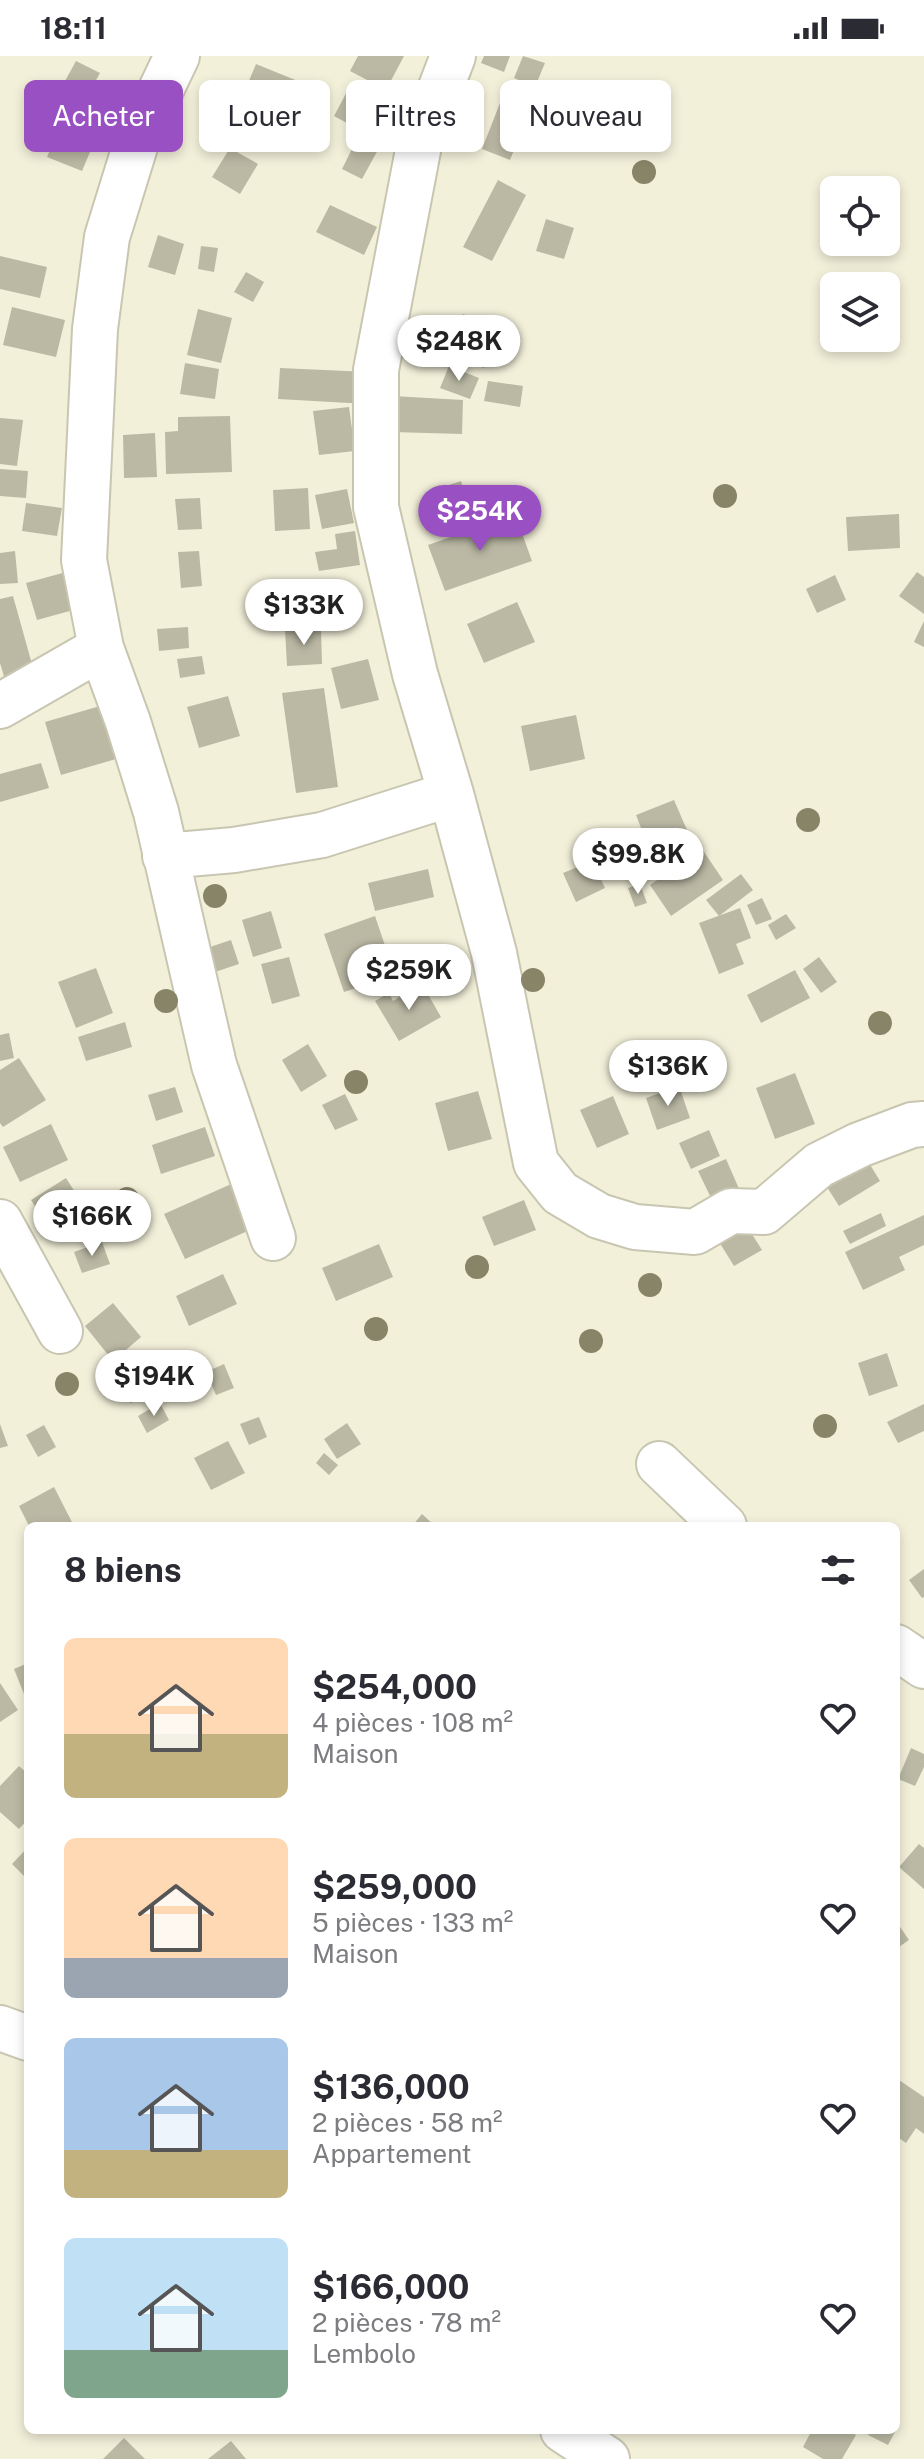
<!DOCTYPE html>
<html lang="fr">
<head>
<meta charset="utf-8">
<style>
  :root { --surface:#fff; --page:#f7f7f7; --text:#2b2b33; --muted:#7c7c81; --accent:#9950c3 }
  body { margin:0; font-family:"Public Sans",sans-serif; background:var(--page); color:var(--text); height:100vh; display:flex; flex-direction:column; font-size:30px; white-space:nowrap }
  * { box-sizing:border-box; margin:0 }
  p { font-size:26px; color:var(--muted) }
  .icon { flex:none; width:44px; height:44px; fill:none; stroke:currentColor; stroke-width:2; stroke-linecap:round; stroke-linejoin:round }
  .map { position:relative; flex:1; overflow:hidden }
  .drawer { position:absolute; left:24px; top:1466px; width:876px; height:912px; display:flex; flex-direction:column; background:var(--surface); border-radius:12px; box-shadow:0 4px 12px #0003 }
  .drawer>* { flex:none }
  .guide { position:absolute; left:24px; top:24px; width:876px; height:72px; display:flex; gap:16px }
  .tools { position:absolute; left:820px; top:120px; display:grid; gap:16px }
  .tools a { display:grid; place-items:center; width:80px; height:80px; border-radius:12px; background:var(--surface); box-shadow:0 4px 12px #0003; font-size:40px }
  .price { position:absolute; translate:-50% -68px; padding:0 18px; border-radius:28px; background:#fff; color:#222; font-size:26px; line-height:52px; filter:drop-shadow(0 2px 4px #0008) }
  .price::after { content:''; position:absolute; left:50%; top:48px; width:24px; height:18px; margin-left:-12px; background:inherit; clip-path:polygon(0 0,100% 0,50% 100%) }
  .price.current { background:var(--accent); color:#fff }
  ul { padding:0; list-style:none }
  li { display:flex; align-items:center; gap:24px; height:200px; padding:0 40px }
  li span { display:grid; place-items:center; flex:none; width:224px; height:160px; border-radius:12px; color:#555 }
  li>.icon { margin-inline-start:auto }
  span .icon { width:96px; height:96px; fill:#fffc; stroke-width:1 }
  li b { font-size:34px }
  h2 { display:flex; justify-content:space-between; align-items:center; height:96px; padding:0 40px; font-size:34px }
  .chip { padding:0 28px; border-radius:12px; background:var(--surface); box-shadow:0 4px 12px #0003; font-size:28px; line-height:72px }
  .chip.current { background:var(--accent); color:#fff }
  .status { display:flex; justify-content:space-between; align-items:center; height:56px; padding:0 40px; background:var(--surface); direction:ltr }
  .status svg { height:22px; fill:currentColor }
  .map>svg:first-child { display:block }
</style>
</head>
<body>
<div class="status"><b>18:11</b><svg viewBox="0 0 49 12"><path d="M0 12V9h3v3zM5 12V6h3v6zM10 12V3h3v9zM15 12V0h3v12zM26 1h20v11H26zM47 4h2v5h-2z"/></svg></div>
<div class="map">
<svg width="924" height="2403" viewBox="0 0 924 2403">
  <rect width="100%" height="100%" fill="#f3f0da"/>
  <path fill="#bbb9a4" d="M358,0H404L386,34L350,15Z
    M484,0H510L504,16L481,7Z
    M523,0L545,7L535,31L514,22Z
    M76,5L100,17L89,37L65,25Z
    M256,8L320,34L295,96L230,70Z
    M350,30L383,47L367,78L334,60Z
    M500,47L528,59L510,104L482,93Z
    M58,75L93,89L82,115L47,101Z
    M358,81L379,92L362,123L342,113Z
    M230,92L258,108L240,138L212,121Z
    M498,124L526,139L492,205L463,191Z
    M330,149L377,171L364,199L316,176Z
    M546,163L574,172L564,203L536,195Z
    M158,179L184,188L175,219L148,211Z
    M201,190L218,192L214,216L198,213Z
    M0,200L47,211L40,242L0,233Z
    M246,216L264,226L253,246L234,236Z
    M12,251L65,264L56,301L3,289Z
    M198,253L232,262L221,307L187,299Z
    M463,258L502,275L484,312L445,295Z
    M185,307L219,313L215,343L180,338Z
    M449,310L479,322L470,343L440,332Z
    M280,312L369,316L367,348L278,343Z
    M488,325L523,330L520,351L484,345Z
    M393,340L463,344L462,378L392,376Z
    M349,351L355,395L319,399L313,355Z
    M230,360L232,416L166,418L165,376L178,375V361Z
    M0,362L23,364L17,410L0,408Z
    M155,377L157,421L124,422L123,379Z
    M0,413L28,415L26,442L0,440Z
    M461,425L469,450L449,456L440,432Z
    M308,432L310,473L275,475L273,434Z
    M347,433L354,467L322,473L315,439Z
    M200,442L202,473L178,474L175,443Z
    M26,447L62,452L57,480L22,475Z
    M515,458L532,505L445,535L428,489Z
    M899,458L900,492L848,495L846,461Z
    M355,475L360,509L319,515L315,496L337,493L335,478Z
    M15,495L18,527L0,528V497Z
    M199,495L202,530L181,532L178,496Z
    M66,516L77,553L37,564L26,527Z
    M917,516L924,521V558L899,540Z
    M835,519L846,544L817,557L806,533Z
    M13,540L35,619L6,627L0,607V543Z
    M517,546L535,586L484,607L467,568Z
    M924,565V591L914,586Z
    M188,571L189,592L159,595L157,573Z
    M321,572L322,608L287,610L285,573Z
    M202,600L205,618L180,622L177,603Z
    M368,603L379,644L341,653L331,612Z
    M324,632L338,731L296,737L282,637Z
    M228,640L240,680L199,692L187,651Z
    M100,650L116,703L61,719L45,666Z
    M576,659L585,703L530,715L521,670Z
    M41,707L49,732L0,746V718Z
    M674,744L687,774L648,790L636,759Z
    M702,793L723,824L671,860L650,829Z
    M592,805L605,832L576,846L563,817Z
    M428,813L434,841L375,855L368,827Z
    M741,818L753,834L719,860L706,844Z
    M640,828L647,847L635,851L628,832Z
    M762,842L772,863L756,869L747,849Z
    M740,852L751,882L736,888L744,908L719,918L699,867Z
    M271,855L282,892L253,901L242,864Z
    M786,858L796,872L776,884L768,869Z
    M375,860L395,919L344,936L324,878Z
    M231,884L239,908L203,920L195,896Z
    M289,901L300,940L272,948L261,908Z
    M819,901L837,926L821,937L803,913Z
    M96,912L113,957L76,972L58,926Z
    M795,914L810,942L761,967L747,939Z
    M422,928L441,961L399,985L375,945L389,937L393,945Z
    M125,966L132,991L86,1005L78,981Z
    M9,977L14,1002L0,1005V979Z
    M308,988L327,1020L301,1036L282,1004Z
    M19,1002L46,1044L3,1071L0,1067V1014Z
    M795,1017L815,1068L775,1083L756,1032Z
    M679,1030L690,1062L657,1074L646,1042Z
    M175,1031L183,1056L156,1065L148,1039Z
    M478,1035L492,1083L448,1095L435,1047Z
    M345,1038L358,1064L335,1074L322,1049Z
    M613,1040L629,1078L597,1092L580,1054Z
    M51,1068L68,1104L20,1126L3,1091Z
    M205,1071L215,1100L161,1118L152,1089Z
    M709,1074L720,1100L691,1113L679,1087Z
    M866,1102L880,1125L839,1150L825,1128Z
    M726,1103L740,1135L713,1146L698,1115Z
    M66,1122L85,1152L50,1174L31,1144Z
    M238,1125L259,1170L185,1203L164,1158Z
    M524,1144L536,1174L494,1190L482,1161Z
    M881,1157L886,1170L850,1188L843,1175Z
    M924,1159V1189L899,1201L905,1214L863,1234L845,1196Z
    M743,1164L762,1194L734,1210L716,1181Z
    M102,1186L110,1208L82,1217L74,1196Z
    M379,1188L393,1221L336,1245L322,1212Z
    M223,1218L237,1248L189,1270L176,1240Z
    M113,1247L141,1281L113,1305L85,1270Z
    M887,1297L898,1330L869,1340L858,1307Z
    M224,1308L234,1332L216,1339L206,1316Z
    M150,1324L155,1339L130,1347L126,1332Z
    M160,1347L169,1364L147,1377L138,1360Z
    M924,1348V1375L898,1387L887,1366Z
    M259,1361L267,1381L249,1389L240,1368Z
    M347,1367L361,1388L337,1403L324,1383Z
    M0,1368L8,1390L0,1392Z
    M44,1369L56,1391L38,1401L26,1379Z
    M228,1385L245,1417L211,1434L194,1402Z
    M324,1397L338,1409L329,1419L316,1407Z
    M54,1431L74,1470H29L19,1450Z
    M422,1458L435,1470H412Z
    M924,1513V1541L922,1542L909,1524Z
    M28,1607V1648L14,1613Z
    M0,1627L18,1654L0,1666Z
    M911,1692L924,1698V1711L915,1730L898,1723Z
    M19,1710L28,1718V1763L19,1773L0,1756V1730Z
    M919,1788L924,1792V1833L899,1811Z
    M28,1791V1824L12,1808Z
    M896,1865L909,1884L896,1893Z
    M899,2024L924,2041V2078L916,2072L906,2087L896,2080V2028Z
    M812,2374H847L856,2379L842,2403H823L803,2391Z
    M871,2374H896L888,2389L868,2379Z
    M124,2382L145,2403H103Z
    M231,2385L246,2403H208Z"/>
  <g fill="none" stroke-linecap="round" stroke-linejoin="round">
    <g stroke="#c8c6b1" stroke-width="48">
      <path id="street" d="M177,0L137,84L107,181L95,273L84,504L101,592L128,666L156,756L214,1009L273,1182
        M453,0L419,89L376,314V451L415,618L451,738L494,897L536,1107L560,1137L599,1160L635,1171L695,1176L731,1155L764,1156L819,1109L859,1089L912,1069L924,1068
        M0,650L101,592
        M165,800L234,794L322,779L451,738
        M0,1166L60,1275
        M659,1408L724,1470
        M896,1591L924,1610
        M0,1972L28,1982
        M563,2374L607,2403"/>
    </g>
    <use href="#street" stroke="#fff" stroke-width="44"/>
  </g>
  <g fill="#878468">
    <circle cx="644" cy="116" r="12"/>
    <circle cx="725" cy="440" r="12"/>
    <circle cx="808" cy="764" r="12"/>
    <circle cx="215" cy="840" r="12"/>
    <circle cx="533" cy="924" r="12"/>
    <circle cx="166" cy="945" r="12"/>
    <circle cx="880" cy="967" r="12"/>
    <circle cx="356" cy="1026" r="12"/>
    <circle cx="127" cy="1143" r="12"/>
    <circle cx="477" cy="1211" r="12"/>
    <circle cx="650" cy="1229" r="12"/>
    <circle cx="376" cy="1273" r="12"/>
    <circle cx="591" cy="1285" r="12"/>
    <circle cx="67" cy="1328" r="12"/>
    <circle cx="825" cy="1370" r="12"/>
  </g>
</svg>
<div class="tools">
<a><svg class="icon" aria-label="locate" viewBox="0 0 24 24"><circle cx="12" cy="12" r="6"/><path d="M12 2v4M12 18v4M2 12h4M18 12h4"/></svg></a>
<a><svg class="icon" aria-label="layers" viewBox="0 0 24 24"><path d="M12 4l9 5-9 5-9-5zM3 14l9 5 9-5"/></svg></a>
</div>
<b class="price" style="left:459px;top:327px">$248K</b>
<b class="price current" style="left:480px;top:497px">$254K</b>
<b class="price" style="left:304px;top:591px">$133K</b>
<b class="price" style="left:638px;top:840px">$99.8K</b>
<b class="price" style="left:409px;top:956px">$259K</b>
<b class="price" style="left:668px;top:1052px">$136K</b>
<b class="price" style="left:92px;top:1202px">$166K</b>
<b class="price" style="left:154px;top:1362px">$194K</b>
<div class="guide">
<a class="chip current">Acheter</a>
<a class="chip">Louer</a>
<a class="chip">Filtres</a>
<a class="chip">Nouveau</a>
</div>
<section class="drawer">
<h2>8 biens<svg class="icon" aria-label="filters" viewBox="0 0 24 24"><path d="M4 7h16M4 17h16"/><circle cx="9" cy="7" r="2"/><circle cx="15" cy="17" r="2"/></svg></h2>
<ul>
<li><span style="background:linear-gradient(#ffd9b3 60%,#c2b280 0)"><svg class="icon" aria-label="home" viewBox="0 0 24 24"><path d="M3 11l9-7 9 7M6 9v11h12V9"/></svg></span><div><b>$254,000</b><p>4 pièces · 108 m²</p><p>Maison</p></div><svg class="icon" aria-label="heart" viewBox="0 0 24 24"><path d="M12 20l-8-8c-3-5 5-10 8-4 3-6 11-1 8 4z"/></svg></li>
<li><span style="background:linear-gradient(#ffd9b3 75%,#9aa5b1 0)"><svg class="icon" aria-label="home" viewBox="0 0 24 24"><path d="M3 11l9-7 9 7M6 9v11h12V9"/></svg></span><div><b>$259,000</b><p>5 pièces · 133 m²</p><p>Maison</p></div><svg class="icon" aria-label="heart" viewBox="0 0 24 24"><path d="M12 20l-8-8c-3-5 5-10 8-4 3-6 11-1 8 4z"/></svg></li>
<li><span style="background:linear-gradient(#a9c7e8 70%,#c2b280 0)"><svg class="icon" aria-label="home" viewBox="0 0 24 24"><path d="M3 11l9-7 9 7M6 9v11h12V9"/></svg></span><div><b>$136,000</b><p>2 pièces · 58 m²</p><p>Appartement</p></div><svg class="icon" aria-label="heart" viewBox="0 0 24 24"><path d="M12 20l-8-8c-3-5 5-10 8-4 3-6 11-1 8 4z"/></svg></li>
<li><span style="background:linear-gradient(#bfe0f5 70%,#7fa58c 0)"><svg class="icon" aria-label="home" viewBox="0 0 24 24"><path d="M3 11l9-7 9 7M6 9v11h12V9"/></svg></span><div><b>$166,000</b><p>2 pièces · 78 m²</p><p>Lembolo</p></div><svg class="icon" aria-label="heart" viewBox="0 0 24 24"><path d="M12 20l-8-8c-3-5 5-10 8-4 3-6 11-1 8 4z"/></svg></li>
</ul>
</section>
</div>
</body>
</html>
